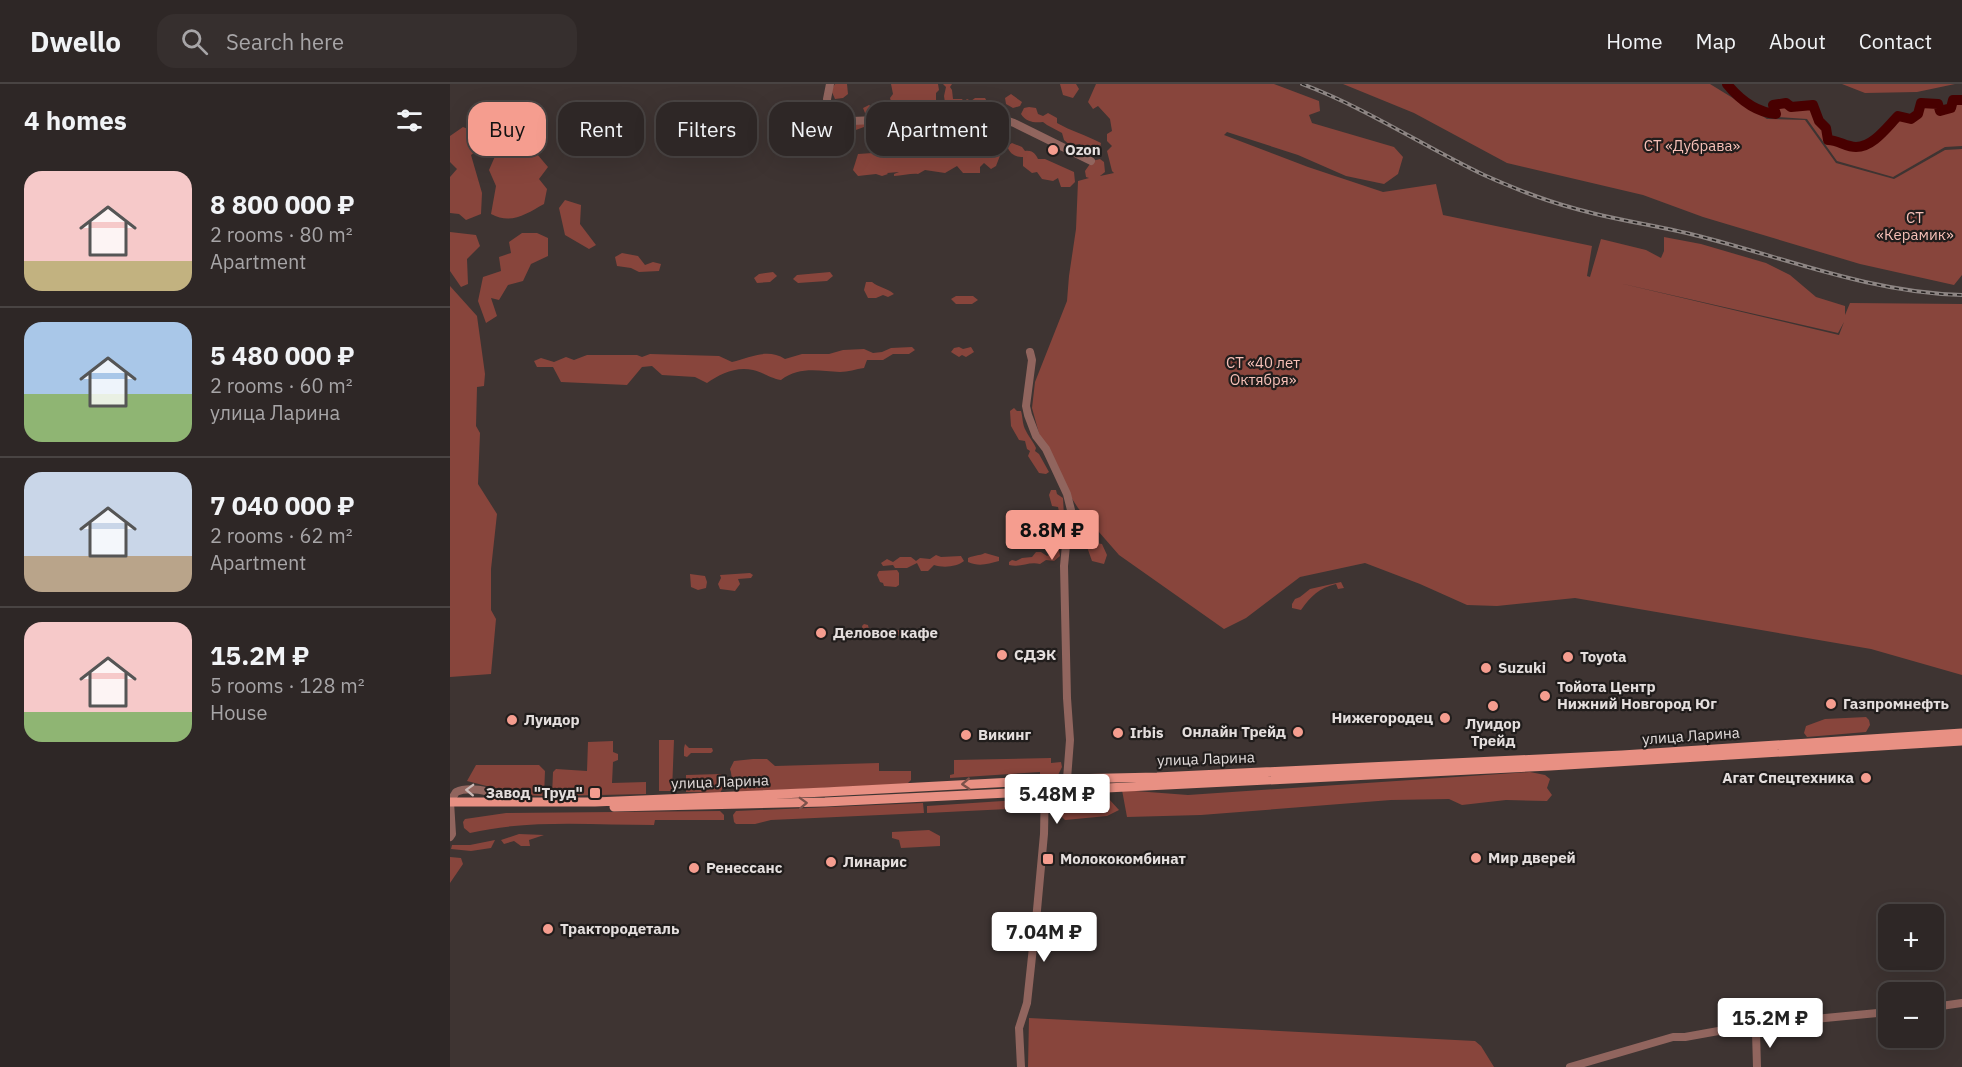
<!DOCTYPE html>
<html lang="en">
<head>
<meta charset="utf-8">
<style>
  :root { --surface:#2e2726; --page:#362f2e; --text:#f1f3f6; --muted:#a7a5a7; --line:#494443; --accent:#f59d8f }
  body { margin:0; font-family:"IBM Plex Sans",sans-serif; background:var(--page); color:var(--text); height:100vh; display:flex; flex-direction:column; font-size:22px; white-space:nowrap }
  * { box-sizing:border-box; margin:0 }
  p { font-size:20px; color:var(--muted) }
  .icon { flex:none; width:33px; height:33px; fill:none; stroke:currentColor; stroke-width:2; stroke-linecap:round; stroke-linejoin:round }
  .map { position:relative; flex:1; overflow:hidden }
  .side { display:flex; flex-direction:column; background:var(--surface); width:450px }
  .side>* { flex:none }
  .top-card { position:absolute; left:18px; top:18px; width:570px; height:54px; display:flex; gap:12px }
  .fabs { position:absolute; left:1428px; top:820px; display:grid; gap:12px }
  .fabs a { display:grid; place-items:center; width:66px; height:66px; border-radius:12px; background:var(--surface); box-shadow:0 6px 24px #0002,0 0 0 2px var(--line); font-size:30px }
  .price { position:absolute; translate:-50% -51px; padding:0 14px; border-radius:6px; background:#fff; color:#222; font-size:20px; line-height:39px; filter:drop-shadow(0 2px 3px #0008) }
  .price::after { content:''; position:absolute; left:50%; top:36px; width:18px; height:14px; margin-left:-9px; background:inherit; clip-path:polygon(0 0,100% 0,50% 100%) }
  .price.current { background:var(--accent); color:#111 }
  ul { padding:0; list-style:none }
  li { display:flex; align-items:center; gap:18px; height:150px; padding:0 24px }
  li+li { border-top:2px solid var(--line) }
  li span { display:grid; place-items:center; flex:none; width:168px; height:120px; border-radius:18px; color:#555 }
  li>.icon { margin-inline-start:auto }
  span .icon { width:72px; height:72px; fill:#fffc; stroke-width:1 }
  li b { font-size:26px }
  h2 { display:flex; justify-content:space-between; align-items:center; height:72px; padding:0 24px; font-size:26px }
  .tag { padding:0 21px; border-radius:18px; background:var(--surface); box-shadow:0 6px 24px #0002,0 0 0 2px var(--line); font-size:21px; line-height:54px }
  .tag.current { background:var(--accent); color:#111 }
  header { display:flex; align-items:center; gap:36px; box-sizing:border-box; height:84px; padding:0 30px; background:var(--surface); border-bottom:2px solid var(--line) }
  header strong { font-size:28px }
  nav { display:flex; gap:33px; margin-inline-start:auto; font-size:21px }
  .search { width:420px; height:54px; background:var(--page); display:flex; align-items:center; gap:15px; box-sizing:border-box; padding:0 21px; border-radius:18px; color:var(--muted); font-size:22px }
  main { display:flex; flex:1; min-height:0 }
  .map>svg:first-child { display:block }
</style>
</head>
<body>
<header>
<strong>Dwello</strong>
<div class="search"><svg class="icon" aria-label="search" viewBox="0 0 24 24"><circle cx="10" cy="10" r="6"/><path d="M15 15l6 6"/></svg>Search here</div>
<nav><a>Home</a><a>Map</a><a>About</a><a>Contact</a></nav>
</header>
<main>
<section class="side">
<h2>4 homes<svg class="icon" aria-label="filters" viewBox="0 0 24 24"><path d="M4 7h16M4 17h16"/><circle cx="9" cy="7" r="2"/><circle cx="15" cy="17" r="2"/></svg></h2>
<ul>
<li><span style="background:linear-gradient(#f6c9c9 75%,#c2b280 0)"><svg class="icon" aria-label="home" viewBox="0 0 24 24"><path d="M3 11l9-7 9 7M6 9v11h12V9"/></svg></span><div><b>8 800 000 ₽</b><p>2 rooms · 80 m²</p><p>Apartment</p></div></li>
<li><span style="background:linear-gradient(#a9c7e8 60%,#8fb573 0)"><svg class="icon" aria-label="home" viewBox="0 0 24 24"><path d="M3 11l9-7 9 7M6 9v11h12V9"/></svg></span><div><b>5 480 000 ₽</b><p>2 rooms · 60 m²</p><p>улица Ларина</p></div></li>
<li><span style="background:linear-gradient(#c9d6e8 70%,#b9a48a 0)"><svg class="icon" aria-label="home" viewBox="0 0 24 24"><path d="M3 11l9-7 9 7M6 9v11h12V9"/></svg></span><div><b>7 040 000 ₽</b><p>2 rooms · 62 m²</p><p>Apartment</p></div></li>
<li><span style="background:linear-gradient(#f6c9c9 75%,#8fb573 0)"><svg class="icon" aria-label="home" viewBox="0 0 24 24"><path d="M3 11l9-7 9 7M6 9v11h12V9"/></svg></span><div><b>15.2M ₽</b><p>5 rooms · 128 m²</p><p>House</p></div></li>
</ul>
</section>
<div class="map">
<svg width="1512" height="983" viewBox="0 0 1512 983">
  <rect width="100%" height="100%" fill="#3e3432"/>
  <path fill="#88453c" fill-rule="evenodd" d="M385,0H397L398,10L393,14L385,15L381,6Z
    M441,0H488L489,6L486,9V22L483,23L484,26L480,29L475,28L474,23H470L472,26L470,30L465,28L457,31L452,28L455,24H443L440,14L443,10Z
    M493,0H502L500,3L502,6L503,15H512L514,18L517,15L521,17L525,14H535L538,19L533,25L526,26L521,23L517,25L513,22L502,27L496,25L494,12L496,3Z
    M610,0H626L629,5L623,14L613,11Z
    M646,0H824L869,17L870,27L859,31L862,39L944,63L953,73L948,90L934,100L896,92L848,71L777,48L774,51L858,83L933,108L986,100L993,131L1142,162L1137,192L1140,193L1151,155L1196,166L1211,174L1214,167V153L1251,160L1316,179L1340,191L1366,213L1395,222V231L1400,219L1512,220V591L1421,565L1125,514L1047,522L1017,521L970,500L915,479L850,493L796,534L774,545L669,471L628,424L619,410L590,353L582,324L585,298L617,217L619,192L626,145L628,97L639,94L636,93L635,87L642,77L650,75L654,78L655,88L650,92L664,89L662,87L657,67L662,62L657,57V50L662,47L660,35L648,22L643,25L638,18ZM1169,199L1388,249L1394,238L1389,251Z
    M893,0H1260L1317,35L1355,36L1386,79L1444,95L1495,66L1512,65V191L1504,201L1410,180L1253,133L1193,111L1057,79L964,29Z
    M1392,0H1505L1467,8L1415,9Z
    M561,10L572,18L570,22L563,24L556,20L555,14Z
    M1504,17H1512V62L1495,63L1443,93L1387,77L1357,35L1328,33L1324,22L1336,20L1341,24L1363,22C1367,35 1374,44 1377,57C1387,57 1396,64 1405,64C1423,63 1436,45 1448,33L1461,36L1468,31L1472,20L1487,21L1490,27L1501,25Z
    M419,21L426,25L433,22L437,27L431,32L425,29L421,31L415,29L413,24Z
    M579,23L586,24L588,30L593,32L598,29L607,34V39C621,47 636,51 651,59L649,69C640,70 634,68 630,60L621,62L614,56L612,49L597,41L593,38C584,39 576,38 571,30L574,24Z
    M27,25L49,27L52,43L76,57L98,83L89,95L97,105L94,120C76,130 61,141 41,130L46,102L39,86L46,70L57,71L58,63L44,57L18,30Z
    M501,32L506,37L500,42L497,39H487L484,37C478,43 465,44 458,41L450,44L446,38Z
    M406,35L438,38V42L431,44L425,42L418,45L414,43L403,47L400,42Z
    M13,43L26,48L33,62L21,71L32,109L31,130L16,136L9,130L0,129V93L7,85L0,78V52Z
    M503,58L531,60V69H536L542,58L546,59L551,69L546,82L541,85L534,79L530,83V89H513L507,82L495,89L475,86L468,90C462,89 452,92 444,92V90L449,88L437,89L438,90L432,92L426,90L408,92L403,86L408,70L467,66L485,61H491Z
    M562,59L572,63L575,67C582,66 585,69 588,75H595L624,88L625,98L620,103H611L608,94L603,97L592,95L587,88L582,89L573,82V73C565,73 560,70 557,62Z
    M115,116L131,121L130,140L146,161L139,165L115,151L109,124Z
    M0,148L26,151L30,162L17,175L18,200L11,203L0,187Z
    M72,149H87L98,154V172L81,180L73,197L58,201L49,216L41,214L47,232L36,239L28,217L33,193L51,187L49,173L61,169L59,158Z
    M172,169L188,172L195,181L203,178L211,180L209,187L189,188L181,184L167,182L165,173Z
    M323,188L327,192L320,198L307,199L304,194L309,190Z
    M380,188L383,192L377,197L348,199L343,195L347,191Z
    M416,198H422C429,204 438,204 444,210L438,213L433,211L426,214H418L414,206Z
    M0,202L27,232L35,290L34,302L27,303L26,342L30,349L28,400L47,430L41,485V526L46,535L41,590L0,593Z
    M506,212H523L528,216L522,220H506L501,215Z
    M462,263L465,266L459,270H443L433,276H417L414,284C406,285 398,288 390,288C369,287 349,282 331,296C319,294 313,288 303,286C286,282 270,290 257,299L245,293L212,291L202,282L192,283L177,301L111,298L103,283H87L84,277L91,274L104,278L116,273L124,276L137,271H187L192,273L200,270L269,272L282,278C301,273 318,264 335,275L352,270H379L393,266L414,265L423,269L432,268L441,264Z
    M509,263L513,265L521,263L524,268L516,273L512,271L509,273L501,268L504,264Z
    M564,324L567,327H571C573,334 572,340 576,347C579,353 583,357 586,364L585,367L589,370L599,388L596,390L589,389L578,372L580,367L577,365L575,357L569,356L561,342L560,327Z
    M601,406H606L607,410L613,414L614,432H610L608,423L602,422L599,411Z
    M624,426L634,437L636,444L634,448L626,449L624,446L626,442Z
    M606,451L611,457L608,462L610,472L604,477L596,476L590,480C579,477 570,484 559,481V478L562,476L566,477L572,474L582,473L586,468H591L597,472L601,470V456L603,452Z
    M642,451L646,459L652,460L657,471L654,480L642,477L637,463L632,461L627,456L634,452Z
    M535,469L549,473V477C538,480 529,483 518,478V474C524,471 529,472 535,469Z
    M486,471L491,473L511,472L514,477C507,483 493,484 484,481L478,487H471L467,479L457,484H445L443,481L433,482L431,479L437,475L443,478L450,473H461L466,477L470,474L480,475Z
    M447,486L449,489V501L446,503L434,502L433,499L430,498L427,491L429,487Z
    M300,489L303,491L301,494L288,495L290,500L285,507L270,505L268,500L271,494L270,491Z
    M240,490L255,492L257,498L256,504L248,506L241,503Z
    M891,498L894,504L888,505L886,500C869,504 861,512 851,526L842,524V520L845,515L850,513L860,505Z
    M414,540L418,541L419,546C431,546 444,546 457,546L460,549L459,552L456,554C446,549 430,551 419,551L413,547L412,542Z
    M1416,633L1419,636L1420,641L1416,648L1357,653L1354,649L1356,642L1375,635Z
    M209,656H224L222,707H209Z
    M163,657V668L168,670V676L163,678L162,699L196,698V710L102,712L103,688L106,685L137,687L138,658Z
    M235,660L239,664H262L263,667L261,669H241L237,673L234,672V664Z
    M601,674V679L611,678L612,683L608,691L590,692V688L500,694V691L504,690V676Z
    M303,675H317L325,682L429,679V687H461V696L457,700L288,708C280,703 283,693 280,685L284,677Z
    M26,681H89L95,687L94,712L72,711L17,697Z
    M1080,688L1095,691L1100,695L1097,704L1102,711L1097,717L1056,716L1012,721L999,715L941,716L751,731L677,733L672,706L738,711Z
    M271,690L275,695V700L270,709L236,708V691Z
    M647,707L653,715L658,714L669,726L657,732L615,736L607,728L609,721L614,722L616,712L626,716H634L646,725L638,708Z
    M585,715L588,718L589,728L583,729L580,724L477,729V722Z
    M473,719L474,729L321,736L305,740H286L284,738L283,731L286,727Z
    M270,727L274,731V736H205L204,741C143,741 80,735 20,749L14,744L13,738L15,735L56,729Z
    M479,746L490,752V762L451,764L449,756L442,754V748Z
    M69,750L94,751L79,756L80,762H71L64,757L54,760L51,756Z
    M45,756L41,764L21,767L1,765L2,761H20Z
    M0,773L11,774L13,780L0,799Z
    M579,934L1025,957L1031,962L1044,983H578Z"/>
  <g fill="none" stroke-linecap="round" stroke-linejoin="round">
    <path stroke="#480000" stroke-width="10" d="M1277,0C1290,16 1305,28 1326,30L1323,21L1336,19L1341,23L1363,21L1369,37L1376,44L1378,56C1388,56 1396,63 1406,63C1423,63 1437,43 1448,32L1461,35L1468,30L1471,19L1488,20L1490,27L1501,24L1503,16H1512"/>
    <path stroke="#91655e" stroke-width="8" d="M380,0L377,15L379,38L541,31L564,39L641,77
      M580,268L582,276L576,322L578,331L586,352L596,365L617,410L621,426V443L616,461L614,482L617,614L620,656L617,695L595,706
      M0,753L2,750L0,718L6,708C23,700 48,711 66,715
      M1484,923L1512,919
      M1306,948L1307,983
      M571,983L569,944L577,919L587,826L594,750L595,701
      M1120,983L1223,953H1235L1274,946L1306,948L1320,941L1333,938L1438,928"/>
    <path stroke="#e89083" stroke-width="9" d="M0,718H145L375,708L617,695L707,693L1172,671L1512,649
      M164,723L375,718L1100,682L1512,657"/>
    <g stroke="#8d8583" stroke-width="4">
      <path id="rail" d="M852,0C916,24 973,62 1034,91C1063,104 1093,116 1123,124C1167,137 1213,142 1256,154C1341,176 1424,209 1512,211"/>
    </g>
    <use href="#rail" stroke="#211d1c" stroke-width="1.5" stroke-dasharray="4.5" stroke-linecap="butt"/>
  </g>
  <defs><path id="oneway-chevron" d="M-2-3.5L2.5 0L-2 3.5" fill="none" stroke-width="1.6" stroke-linecap="round" stroke-linejoin="round" transform="scale(1.5)"/></defs>
  <g stroke="#7b514a">
    <use href="#oneway-chevron" transform="translate(516 700) rotate(177)"/>
    <use href="#oneway-chevron" transform="translate(353 719) rotate(-2)"/>
  </g>
  <use stroke="#cbbab7" href="#oneway-chevron" transform="translate(20 706) rotate(-178)"/>
  <g fill="#f59d8f" stroke="#211d1c" stroke-width="2">
    <circle cx="603" cy="66" r="6"/>
    <circle cx="371" cy="549" r="6"/>
    <circle cx="552" cy="571" r="6"/>
    <circle cx="1118" cy="573" r="6"/>
    <circle cx="1036" cy="584" r="6"/>
    <circle cx="1095" cy="612" r="6"/>
    <circle cx="1381" cy="620" r="6"/>
    <circle cx="1043" cy="622" r="6"/>
    <circle cx="995" cy="634" r="6"/>
    <circle cx="62" cy="636" r="6"/>
    <circle cx="848" cy="648" r="6"/>
    <circle cx="668" cy="649" r="6"/>
    <circle cx="516" cy="651" r="6"/>
    <circle cx="1416" cy="694" r="6"/>
    <rect x="139" y="703" width="12" height="12" rx="3"/>
    <circle cx="1026" cy="774" r="6"/>
    <rect x="592" y="769" width="12" height="12" rx="3"/>
    <circle cx="381" cy="778" r="6"/>
    <circle cx="244" cy="784" r="6"/>
    <circle cx="98" cy="845" r="6"/>
  </g>
  <g text-anchor="middle" stroke-width="4.5" stroke-linejoin="round" paint-order="stroke">
    <g font-size="15" fill="#f7c1b8" stroke="#211d1c">
      <text x="1242" y="67">СТ «Дубрава»</text>
      <text x="1465" y="139">СТ<tspan x="1465" dy="17">«Керамик»</tspan></text>
      <text x="813" y="284">СТ «40 лет<tspan x="813" dy="17">Октября»</tspan></text>
    </g>
    <g font-size="15" font-weight="bold" fill="#e4dedd" stroke="#211d1c" text-anchor="start">
      <text x="615" y="71">Ozon</text>
      <text x="383" y="554">Деловое кафе</text>
      <text x="564" y="576">СДЭК</text>
      <text x="1130" y="578">Toyota</text>
      <text x="1048" y="589">Suzuki</text>
      <text x="1107" y="608">Тойота Центр<tspan x="1107" dy="17">Нижний Новгород Юг</tspan></text>
      <text x="1393" y="625">Газпромнефть</text>
      <text x="983" y="639" text-anchor="end">Нижегородец</text>
      <text x="74" y="641">Луидор</text>
      <text x="1043" y="645" text-anchor="middle">Луидор<tspan x="1043" dy="17">Трейд</tspan></text>
      <text x="836" y="653" text-anchor="end">Онлайн Трейд</text>
      <text x="680" y="654">Irbis</text>
      <text x="528" y="656">Викинг</text>
      <text x="1404" y="699" text-anchor="end">Агат Спецтехника</text>
      <text x="133" y="714" text-anchor="end">Завод "Труд"</text>
      <text x="1038" y="779">Мир дверей</text>
      <text x="610" y="780">Молококомбинат</text>
      <text x="393" y="783">Линарис</text>
      <text x="256" y="789">Ренессанс</text>
      <text x="110" y="850">Трактородеталь</text>
    </g>
    <g font-size="15" fill="#e4dedd" stroke="#211d1c">
      <text transform="translate(1241 652) rotate(-4)" y="5">улица Ларина</text>
      <text transform="translate(756 675) rotate(-2)" y="5">улица Ларина</text>
      <text transform="translate(270 698) rotate(-2)" y="5">улица Ларина</text>
    </g>
  </g>
</svg>
<div class="fabs">
<a>+</a>
<a>−</a>
</div>
<b class="price current" style="left:602px;top:477px">8.8M ₽</b>
<b class="price" style="left:607px;top:741px">5.48M ₽</b>
<b class="price" style="left:594px;top:879px">7.04M ₽</b>
<b class="price" style="left:1320px;top:965px">15.2M ₽</b>
<div class="top-card">
<a class="tag current">Buy</a>
<a class="tag">Rent</a>
<a class="tag">Filters</a>
<a class="tag">New</a>
<a class="tag">Apartment</a>
</div>
</div>
</main>
</body>
</html>
